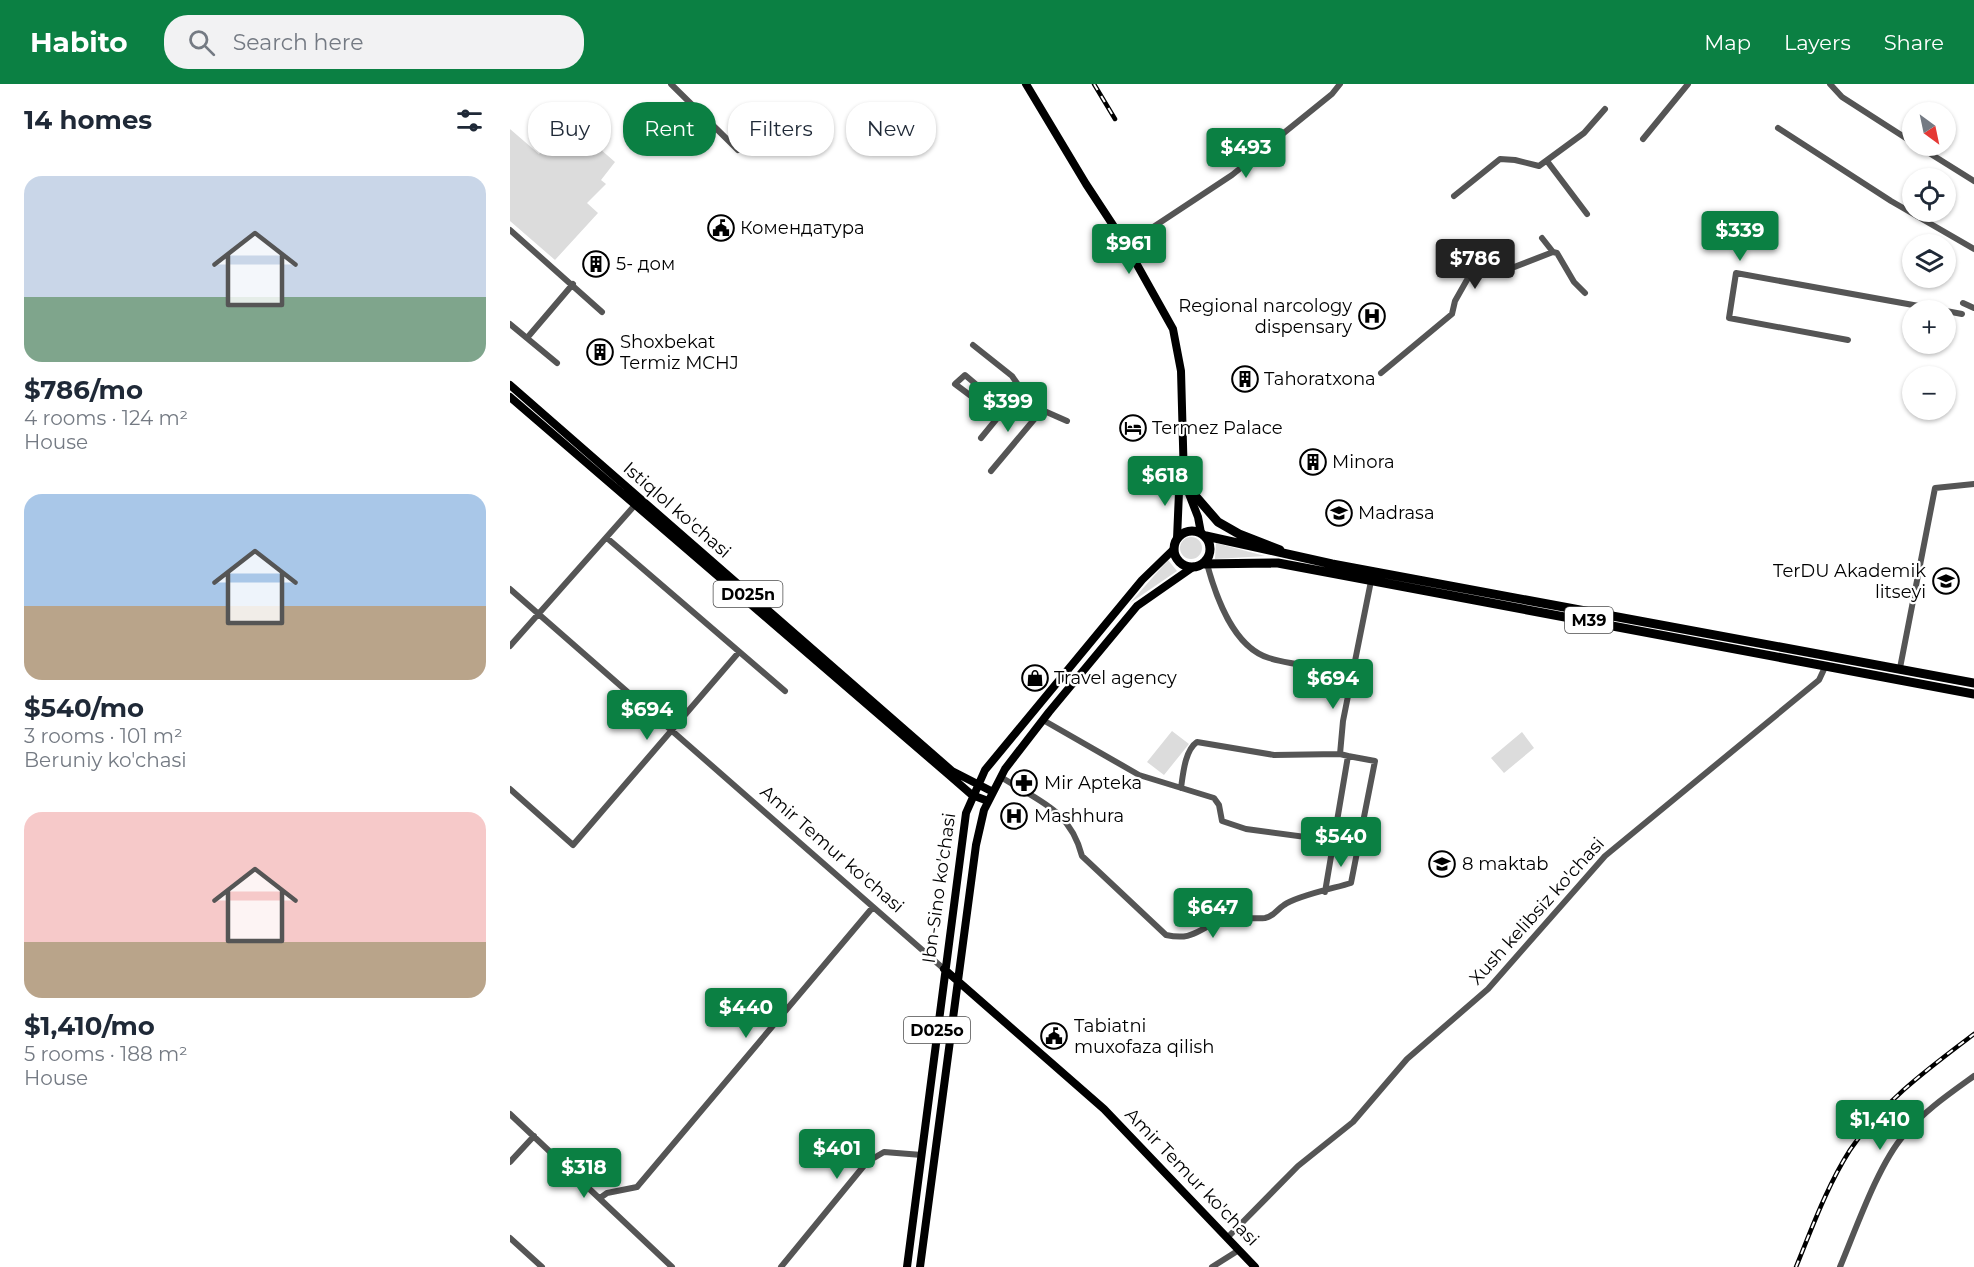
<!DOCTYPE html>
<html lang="en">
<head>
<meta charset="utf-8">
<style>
  :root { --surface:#fff; --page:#f2f2f3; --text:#1f2937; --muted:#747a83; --accent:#0b8043 }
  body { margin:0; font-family:Montserrat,sans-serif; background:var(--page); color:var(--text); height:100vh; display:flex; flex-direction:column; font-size:22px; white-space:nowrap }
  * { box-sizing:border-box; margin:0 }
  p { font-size:20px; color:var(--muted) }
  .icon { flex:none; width:33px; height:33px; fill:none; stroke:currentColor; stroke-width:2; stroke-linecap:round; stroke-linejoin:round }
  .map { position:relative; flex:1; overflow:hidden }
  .side { display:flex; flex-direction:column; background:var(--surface); width:510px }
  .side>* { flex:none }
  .guide { position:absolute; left:18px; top:18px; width:570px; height:54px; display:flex; gap:12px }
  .needle { width:39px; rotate:147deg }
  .tools { position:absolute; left:1392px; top:18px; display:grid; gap:12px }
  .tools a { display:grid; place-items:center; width:54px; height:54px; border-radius:50%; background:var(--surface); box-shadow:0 2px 4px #0004; font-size:30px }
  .price { position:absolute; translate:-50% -51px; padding:0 14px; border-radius:6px; background:var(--accent); color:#fff; font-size:20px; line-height:39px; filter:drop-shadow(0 2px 3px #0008) }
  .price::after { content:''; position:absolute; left:50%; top:36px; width:18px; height:14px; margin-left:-9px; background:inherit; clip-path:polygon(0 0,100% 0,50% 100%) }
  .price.active { background:#222; color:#fff }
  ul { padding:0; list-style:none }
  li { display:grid; align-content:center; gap:12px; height:318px; padding:0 24px }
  li span { display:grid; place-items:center; height:186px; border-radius:18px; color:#555 }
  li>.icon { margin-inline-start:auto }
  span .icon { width:108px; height:108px; fill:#fffc; stroke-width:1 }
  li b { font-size:26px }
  h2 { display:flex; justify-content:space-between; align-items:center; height:72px; padding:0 24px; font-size:26px }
  .pill { padding:0 21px; border-radius:24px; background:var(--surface); box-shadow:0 2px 4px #0004; font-size:21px; line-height:54px }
  .pill.active { background:var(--accent); color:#fff }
  header { display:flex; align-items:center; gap:36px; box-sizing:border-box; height:84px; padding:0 30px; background:var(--accent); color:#fff }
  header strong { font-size:28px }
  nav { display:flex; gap:33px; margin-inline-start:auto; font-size:21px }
  .search { width:420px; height:54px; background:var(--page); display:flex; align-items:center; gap:15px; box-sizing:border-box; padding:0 21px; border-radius:24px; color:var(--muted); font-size:22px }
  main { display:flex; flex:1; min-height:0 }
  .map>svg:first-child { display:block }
</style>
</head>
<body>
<header>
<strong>Habito</strong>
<div class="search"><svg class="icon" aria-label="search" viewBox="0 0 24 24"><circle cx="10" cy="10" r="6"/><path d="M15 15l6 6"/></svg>Search here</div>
<nav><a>Map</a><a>Layers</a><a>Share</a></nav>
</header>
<main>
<section class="side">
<h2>14 homes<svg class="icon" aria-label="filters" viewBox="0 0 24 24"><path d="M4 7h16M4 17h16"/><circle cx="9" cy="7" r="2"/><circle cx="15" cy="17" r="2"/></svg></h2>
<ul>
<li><span style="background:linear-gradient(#c9d6e8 65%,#7fa58c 0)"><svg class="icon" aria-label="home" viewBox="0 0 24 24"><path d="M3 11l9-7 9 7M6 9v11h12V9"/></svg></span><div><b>$786/mo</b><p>4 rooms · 124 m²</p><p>House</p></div></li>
<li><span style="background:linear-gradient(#a9c7e8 60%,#b9a48a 0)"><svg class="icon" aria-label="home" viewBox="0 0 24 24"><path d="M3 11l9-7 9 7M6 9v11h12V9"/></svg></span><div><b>$540/mo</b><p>3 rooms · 101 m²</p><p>Beruniy ko'chasi</p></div></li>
<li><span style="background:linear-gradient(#f6c9c9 70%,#b9a48a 0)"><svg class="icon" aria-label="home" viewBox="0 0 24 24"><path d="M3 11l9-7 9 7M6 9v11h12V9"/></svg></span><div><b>$1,410/mo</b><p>5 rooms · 188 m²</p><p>House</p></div></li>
</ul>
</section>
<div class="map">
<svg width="1464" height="1183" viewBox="0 0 1464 1183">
  <rect width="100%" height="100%" fill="#fff"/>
  <path fill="#dcdcdc" d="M58,37L105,78L91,96L96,100L77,119L88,129L45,176L0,137V45L29,70Z
    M670 464a11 11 0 1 1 22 0a11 11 0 1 1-22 0Z
    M706,459L755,472L705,475Z
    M658,476L667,487L620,519Z
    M662,647L679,660L654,691L637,678Z
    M1012,648L1024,664L994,689L981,674Z"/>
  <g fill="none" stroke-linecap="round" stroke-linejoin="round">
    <path stroke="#555" stroke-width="6" d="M161,0L228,66
      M1320,0L1332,13L1402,58
      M1268,44L1381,117L1464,165
      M1133,55L1178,0
      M1408,62L1464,97
      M1037,77L1077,130
      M944,112L990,75L1005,76L1029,82L1074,49L1095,25
      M0,146L92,228
      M1032,154L1043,168
      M616,161L722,91L822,10L830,0
      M1453,219L1464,224
      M1436,227L1452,230
      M0,240L47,279
      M17,254L63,200
      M1338,256L1219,234L1226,189L1431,226
      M463,261L502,292L511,305
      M871,289L942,230L945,217L962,187L986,190L1043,168L1047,169L1064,198L1075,209
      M489,333L445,300L455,291L495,325
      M471,354L511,305L532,326L557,337
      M481,387L532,326
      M97,454L275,607
      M697,480C706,513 723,563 759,574C785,582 816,583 843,588
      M0,505L434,885
      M0,562L125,421
      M1390,584L1425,404L1464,400
      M533,636L629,691L704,714L709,721L712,737L736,745L848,760
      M491,693C528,717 560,725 572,772L656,851C684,857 687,845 709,838C724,833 740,835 755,834C765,832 767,825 774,821C786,812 825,804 841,799L865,677L838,672
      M671,704C673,690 675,666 687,658L764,671L830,670
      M0,705L63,761L229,568
      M815,808L838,672L830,670L833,637L861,497
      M0,1030L162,1183
      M0,1078L24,1052
      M90,1114L97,1109L127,1103L363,823
      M0,1154L32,1183
      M717,1154L788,1082L843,1038L897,975L978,905L1095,772L1309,596L1316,581
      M271,1183L357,1078L374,1068L412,1071
      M702,1183L729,1166
      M1330,1183C1346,1145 1368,1081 1394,1051C1414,1027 1439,1010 1464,992"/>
    <path stroke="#000" stroke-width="8" d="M516,0L576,100L616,161L663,245L671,287L674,397L688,433L691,449
      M0,301L442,687L483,708
      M0,313L439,691L462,711L478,717
      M667,455L669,408L674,397
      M434,885L594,1025L745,1183
      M397,1183L456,729L475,686L632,496L664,465
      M410,1183L466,761L474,726L495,685L539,628L627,522L683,483"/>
    <path stroke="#000" stroke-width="9" d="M675,400L708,438L729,450L770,466
      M664 465a18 18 0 1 1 36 0a18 18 0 1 1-36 0Z
      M696,452L822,480L1464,599
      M692,480L768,479L1464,610"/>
    <g stroke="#000" stroke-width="4.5">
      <path id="rail" d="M584,0L605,35
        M1286,1183C1302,1144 1317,1102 1340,1066C1371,1019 1419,984 1464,950"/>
    </g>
    <use href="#rail" stroke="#fff" stroke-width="2" stroke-dasharray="7" stroke-linecap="butt"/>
  </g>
  <defs>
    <g id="civic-ring" transform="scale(1.35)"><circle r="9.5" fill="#fff" stroke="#000" stroke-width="1.5"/><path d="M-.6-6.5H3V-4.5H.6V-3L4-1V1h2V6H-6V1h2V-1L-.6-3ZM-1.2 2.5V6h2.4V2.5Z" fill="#000"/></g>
    <g id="building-ring" transform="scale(1.35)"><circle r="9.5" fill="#fff" stroke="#000" stroke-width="1.5"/><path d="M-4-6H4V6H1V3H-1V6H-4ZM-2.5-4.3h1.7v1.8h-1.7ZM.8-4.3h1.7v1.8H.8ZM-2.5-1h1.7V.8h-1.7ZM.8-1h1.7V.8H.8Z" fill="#000"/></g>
    <g id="hospital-ring" transform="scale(1.35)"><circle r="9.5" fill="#fff" stroke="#000" stroke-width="1.5"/><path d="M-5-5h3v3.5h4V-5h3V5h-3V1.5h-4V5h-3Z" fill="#000"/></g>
    <g id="hotel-ring" transform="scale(1.35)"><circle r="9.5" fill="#fff" stroke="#000" stroke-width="1.5"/><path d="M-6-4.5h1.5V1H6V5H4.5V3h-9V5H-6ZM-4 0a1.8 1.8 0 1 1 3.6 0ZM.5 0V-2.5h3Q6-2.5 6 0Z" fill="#000"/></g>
    <g id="university-ring" transform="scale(1.35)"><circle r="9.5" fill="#fff" stroke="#000" stroke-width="1.5"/><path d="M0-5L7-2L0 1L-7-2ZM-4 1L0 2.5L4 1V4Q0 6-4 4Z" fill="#000"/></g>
    <g id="shop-ring" transform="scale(1.35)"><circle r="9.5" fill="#fff" stroke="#000" stroke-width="1.5"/><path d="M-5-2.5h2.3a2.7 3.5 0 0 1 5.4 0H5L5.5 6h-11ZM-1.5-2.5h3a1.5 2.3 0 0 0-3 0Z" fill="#000"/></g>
    <g id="pharmacy-ring" transform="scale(1.35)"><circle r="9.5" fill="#fff" stroke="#000" stroke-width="1.5"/><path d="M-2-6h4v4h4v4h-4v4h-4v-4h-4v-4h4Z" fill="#000"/></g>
    <g id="school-ring" transform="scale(1.35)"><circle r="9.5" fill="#fff" stroke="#000" stroke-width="1.5"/><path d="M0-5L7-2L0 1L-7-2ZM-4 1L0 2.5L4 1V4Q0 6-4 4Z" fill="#000"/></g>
  </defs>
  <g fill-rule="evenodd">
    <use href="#civic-ring" x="211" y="144"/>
    <use href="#building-ring" x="86" y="180"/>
    <use href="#hospital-ring" x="862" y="232"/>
    <use href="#building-ring" x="90" y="268"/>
    <use href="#building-ring" x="735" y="295"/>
    <use href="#hotel-ring" x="623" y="344"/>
    <use href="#building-ring" x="803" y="378"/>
    <use href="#university-ring" x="829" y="429"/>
    <use href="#university-ring" x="1436" y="497"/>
    <use href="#shop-ring" x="525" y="594"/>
    <use href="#pharmacy-ring" x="514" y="699"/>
    <use href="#hospital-ring" x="504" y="732"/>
    <use href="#school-ring" x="932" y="780"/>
    <use href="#civic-ring" x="544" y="952"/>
  </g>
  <g text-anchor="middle" stroke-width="4.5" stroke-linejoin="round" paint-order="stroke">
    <g fill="#fff" stroke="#4c4c4c" stroke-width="1.5">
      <rect x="203.5" y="497" width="69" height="26" rx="4.5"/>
      <rect x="1055" y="523" width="48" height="26" rx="4.5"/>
      <rect x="394" y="933" width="66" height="26" rx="4.5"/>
    </g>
    <g font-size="16" font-weight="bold" fill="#000">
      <text x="238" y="516">D025n</text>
      <text x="1079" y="542">M39</text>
      <text x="427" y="952">D025o</text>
    </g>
    <g font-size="18" fill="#000" stroke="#fff" text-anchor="start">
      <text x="230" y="150">Комендатура</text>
      <text x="106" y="186">5- дом</text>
      <text x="842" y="228" text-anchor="end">Regional narcology<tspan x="842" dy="21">dispensary</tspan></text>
      <text x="110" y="264">Shoxbekat<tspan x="110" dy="21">Termiz MCHJ</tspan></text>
      <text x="754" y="301">Tahoratxona</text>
      <text x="642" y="350">Termez Palace</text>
      <text x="822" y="384">Minora</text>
      <text x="848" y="435">Madrasa</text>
      <text x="1416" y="493" text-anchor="end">TerDU Akademik<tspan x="1416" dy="21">litseyi</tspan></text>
      <text x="544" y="600">Travel agency</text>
      <text x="534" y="705">Mir Apteka</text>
      <text x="524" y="738">Mashhura</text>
      <text x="952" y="786">8 maktab</text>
      <text x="564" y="948">Tabiatni<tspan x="564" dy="21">muxofaza qilish</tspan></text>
    </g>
    <g font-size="18" fill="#000" stroke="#fff">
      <text transform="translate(167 426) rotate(41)" y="6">Istiqlol ko'chasi</text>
      <text transform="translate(322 765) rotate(41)" y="6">Amir Temur ko'chasi</text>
      <text transform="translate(429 804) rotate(-82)" y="6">Ibn-Sino ko'chasi</text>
      <text transform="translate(1027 827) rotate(-48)" y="6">Xush kelibsiz ko'chasi</text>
      <text transform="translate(682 1093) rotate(46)" y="6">Amir Temur ko'chasi</text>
    </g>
  </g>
</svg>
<div class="tools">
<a><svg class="needle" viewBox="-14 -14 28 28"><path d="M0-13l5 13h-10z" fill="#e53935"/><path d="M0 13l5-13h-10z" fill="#747a83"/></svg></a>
<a><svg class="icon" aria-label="locate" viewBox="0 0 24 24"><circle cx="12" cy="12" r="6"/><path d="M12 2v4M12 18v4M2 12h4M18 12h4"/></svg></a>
<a><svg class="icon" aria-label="layers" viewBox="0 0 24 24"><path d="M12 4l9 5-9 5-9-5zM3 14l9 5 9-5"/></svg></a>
<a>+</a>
<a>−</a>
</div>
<b class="price" style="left:736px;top:95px">$493</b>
<b class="price" style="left:1230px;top:178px">$339</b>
<b class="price" style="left:619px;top:191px">$961</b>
<b class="price active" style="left:965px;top:206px">$786</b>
<b class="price" style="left:498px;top:349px">$399</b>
<b class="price" style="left:655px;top:423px">$618</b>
<b class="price" style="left:823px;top:626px">$694</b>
<b class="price" style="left:137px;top:657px">$694</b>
<b class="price" style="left:831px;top:784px">$540</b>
<b class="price" style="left:703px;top:855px">$647</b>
<b class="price" style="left:236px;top:955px">$440</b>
<b class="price" style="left:1370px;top:1067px">$1,410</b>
<b class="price" style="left:327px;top:1096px">$401</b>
<b class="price" style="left:74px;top:1115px">$318</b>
<div class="guide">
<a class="pill">Buy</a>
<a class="pill active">Rent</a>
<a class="pill">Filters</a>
<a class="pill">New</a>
</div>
</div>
</main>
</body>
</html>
